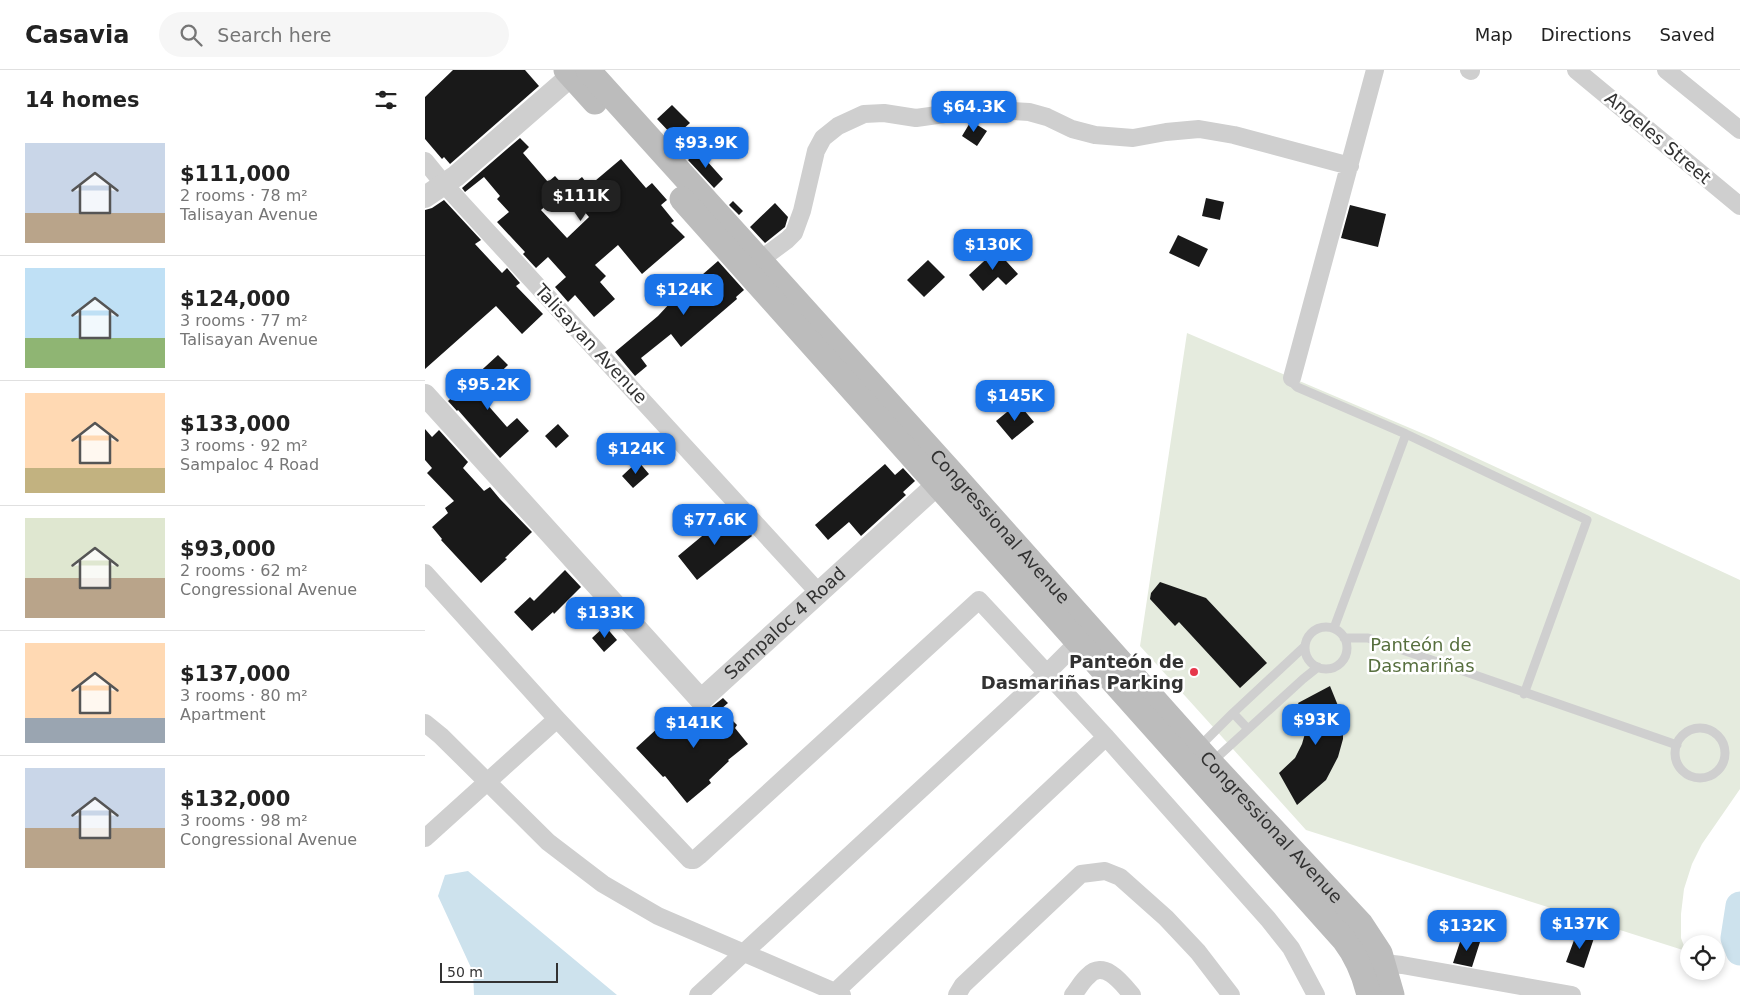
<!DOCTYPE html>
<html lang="en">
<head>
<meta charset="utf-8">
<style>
  :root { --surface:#fff; --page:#f6f6f6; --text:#222; --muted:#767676; --line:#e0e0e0; --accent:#1a73e8 }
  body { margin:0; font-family:"DejaVu Sans",sans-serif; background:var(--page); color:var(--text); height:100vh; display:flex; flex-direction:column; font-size:19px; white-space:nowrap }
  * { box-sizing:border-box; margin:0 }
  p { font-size:16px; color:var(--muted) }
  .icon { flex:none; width:28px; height:28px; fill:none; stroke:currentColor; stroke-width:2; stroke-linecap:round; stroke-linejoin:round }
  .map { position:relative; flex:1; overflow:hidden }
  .drawer { display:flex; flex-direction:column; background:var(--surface); width:425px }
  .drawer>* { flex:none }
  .controls { position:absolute; left:1255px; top:865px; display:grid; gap:10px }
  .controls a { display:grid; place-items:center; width:45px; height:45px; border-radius:50%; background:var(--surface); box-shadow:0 2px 8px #0003; font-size:25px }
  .scale { position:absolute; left:15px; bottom:12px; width:118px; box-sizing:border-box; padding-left:5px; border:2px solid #323232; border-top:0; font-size:14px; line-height:18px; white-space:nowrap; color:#323232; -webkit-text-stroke:4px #fff; paint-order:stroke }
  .price { position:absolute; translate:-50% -42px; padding:0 11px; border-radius:10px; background:var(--accent); color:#fff; font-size:16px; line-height:32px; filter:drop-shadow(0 1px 2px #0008) }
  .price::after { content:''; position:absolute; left:50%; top:30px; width:15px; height:11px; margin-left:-8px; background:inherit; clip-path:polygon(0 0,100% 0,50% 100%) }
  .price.on { background:#222; color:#fff }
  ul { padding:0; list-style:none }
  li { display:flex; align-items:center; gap:15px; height:125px; padding:0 25px }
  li+li { border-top:1px solid var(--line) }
  li span { display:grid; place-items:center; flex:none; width:140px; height:100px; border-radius:0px; color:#555 }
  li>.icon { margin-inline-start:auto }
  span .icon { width:60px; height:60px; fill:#fffc; stroke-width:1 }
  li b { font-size:21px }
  h2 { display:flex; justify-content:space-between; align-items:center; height:60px; padding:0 25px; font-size:21px }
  header { display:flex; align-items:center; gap:30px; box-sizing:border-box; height:70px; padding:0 25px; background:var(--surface); border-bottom:1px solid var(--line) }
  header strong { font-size:24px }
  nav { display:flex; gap:28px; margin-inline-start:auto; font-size:18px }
  .search { width:350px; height:45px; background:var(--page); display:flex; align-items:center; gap:12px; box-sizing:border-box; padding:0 18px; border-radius:28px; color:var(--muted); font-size:19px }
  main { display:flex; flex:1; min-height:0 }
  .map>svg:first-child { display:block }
</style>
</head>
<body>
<header>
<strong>Casavia</strong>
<div class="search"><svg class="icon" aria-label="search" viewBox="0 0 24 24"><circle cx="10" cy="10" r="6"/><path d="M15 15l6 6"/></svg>Search here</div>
<nav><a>Map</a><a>Directions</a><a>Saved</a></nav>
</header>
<main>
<section class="drawer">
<h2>14 homes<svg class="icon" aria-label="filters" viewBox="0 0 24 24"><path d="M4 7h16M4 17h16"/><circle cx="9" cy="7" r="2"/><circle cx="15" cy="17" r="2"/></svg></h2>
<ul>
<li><span style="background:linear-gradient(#c9d6e8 70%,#b9a48a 0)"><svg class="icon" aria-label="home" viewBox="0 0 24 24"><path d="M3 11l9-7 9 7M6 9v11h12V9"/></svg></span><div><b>$111,000</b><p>2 rooms · 78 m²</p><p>Talisayan Avenue</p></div></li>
<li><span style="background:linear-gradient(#bfe0f5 70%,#8fb573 0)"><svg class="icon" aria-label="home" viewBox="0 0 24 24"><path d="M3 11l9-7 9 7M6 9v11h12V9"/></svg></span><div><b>$124,000</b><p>3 rooms · 77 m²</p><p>Talisayan Avenue</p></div></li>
<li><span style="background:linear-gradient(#ffd9b3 75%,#c2b280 0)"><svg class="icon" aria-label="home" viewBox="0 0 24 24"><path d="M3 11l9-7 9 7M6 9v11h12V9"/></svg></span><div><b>$133,000</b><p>3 rooms · 92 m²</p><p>Sampaloc 4 Road</p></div></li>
<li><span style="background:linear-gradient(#dfe7d0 60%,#b9a48a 0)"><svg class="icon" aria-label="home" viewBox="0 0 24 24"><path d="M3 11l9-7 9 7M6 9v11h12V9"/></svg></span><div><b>$93,000</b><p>2 rooms · 62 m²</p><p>Congressional Avenue</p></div></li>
<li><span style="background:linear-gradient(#ffd9b3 75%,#9aa5b1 0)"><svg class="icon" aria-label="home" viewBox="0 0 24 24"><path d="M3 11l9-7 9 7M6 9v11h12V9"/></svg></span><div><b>$137,000</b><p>3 rooms · 80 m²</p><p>Apartment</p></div></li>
<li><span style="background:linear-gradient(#c9d6e8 60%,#b9a48a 0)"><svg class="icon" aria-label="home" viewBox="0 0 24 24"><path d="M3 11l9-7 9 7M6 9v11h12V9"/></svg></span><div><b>$132,000</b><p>3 rooms · 98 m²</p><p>Congressional Avenue</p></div></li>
</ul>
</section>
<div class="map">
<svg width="1315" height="925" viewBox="0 0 1315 925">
  <rect width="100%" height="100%" fill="#fff"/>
  <path fill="#e5ebde" d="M762,263L1006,367L1315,510V719L1277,774L1267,794L1259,819L1256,844V868L1261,881L881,760L715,576Z"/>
  <path fill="#cde2ed" d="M43,801L192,925H49L48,902L13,826L20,805Z"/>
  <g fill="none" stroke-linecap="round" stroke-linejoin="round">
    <path stroke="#cde2ed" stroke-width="29" d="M1315,836L1310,868L1315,881"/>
  </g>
  <path fill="#191919" d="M28,0H100L114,16L25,94L19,87L17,89L0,69V27Z
    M247,35L265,53L249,67L232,49Z
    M546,51L562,61L552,76L537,66Z
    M95,68L104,77L98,83L123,112L130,106L141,118L116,140L142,168L164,147L141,120L157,107L164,116L196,89L221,118L227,113L242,130L236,135L249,151L246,153L260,167L217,204L193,175L170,195L181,206L175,212L190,229L169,247L150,225L143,232L130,217L141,207L123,187L111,198L98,184L100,182L72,152L84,142L72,129L75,126L59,107L40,122L37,118Z
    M273,81L298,109L289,118L263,90Z
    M781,128L799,132L795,150L777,146Z
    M19,130L56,170L50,174L77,203L82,198L95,213L91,216L118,244L97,264L71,236L0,299V140L7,138Z
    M308,131L318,141L314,145L304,135Z
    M350,133L363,147L360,157L340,173L325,157Z
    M925,135L961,144L953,177L916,168Z
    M753,165L783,179L774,197L744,183Z
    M571,180L593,204L581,215L573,207L558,221L544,205Z
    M503,190L520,207L499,227L482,210Z
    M293,191L319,220L311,227L312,229L256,277L246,264L216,288L222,296L210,306L190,282L233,246L246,232Z
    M73,285L83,295L53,324L82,357L92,348L104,361L75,388L33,340L32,341L23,331Z
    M593,333L609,352L587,370L571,351Z
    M133,354L144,366L131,378L120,366Z
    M0,359L7,367L14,360L43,392L38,398L59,421L65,417L75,429L107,462L80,488L82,489L56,513L16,470L17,469L7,457L23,443L20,438L29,431L2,403L7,398L0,390Z
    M213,391L224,404L208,418L197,406Z
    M460,394L470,405L478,398L490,411L478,422L481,425L436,466L424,452L403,470L390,455Z
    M306,442L327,466L272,510L253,486Z
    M140,500L156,517L129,544L128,542L107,561L89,542L105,527L109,531Z
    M735,512L781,528L842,593L815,618L754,552L750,556L725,529L726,523Z
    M180,556L192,570L179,582L167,568Z
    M905,616L918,648V669L913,687L901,710L872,735L854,703L870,688L877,674L881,660V651L873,633Z
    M298,628L303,633L296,639L312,655L310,658L323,674L303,690L304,691L284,710L286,713L262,733L240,706L238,707L211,678L235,656L242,663L267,640L272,643H279Z
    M1152,862L1169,868L1159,898L1141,892Z
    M1037,866L1055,872L1047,897L1028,893Z"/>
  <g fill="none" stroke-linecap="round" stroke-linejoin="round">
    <path stroke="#cfcfcf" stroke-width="9" d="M867,308L868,313L872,317L981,364L1162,450L1099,624
      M880 578a21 21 0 1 1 42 0a21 21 0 1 1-42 0Z
      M909,558L981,364
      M919,568H943L1252,675
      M808,643L823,659
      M1250 683a25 25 0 1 1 50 0a25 25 0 1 1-50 0Z
      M773,678L808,643L880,576
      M787,692L878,609L893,597"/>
    <path stroke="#cfcfcf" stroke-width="18" d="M1044,0L1046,1
      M1151,0L1315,136
      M1241,0L1315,60
      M0,91L18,113L394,523
      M335,190L362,170L369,163L377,141L391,81L398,68L413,56L439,44L459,43L491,48L555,39L604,42L622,47L647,59L670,65L708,68L741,62L774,59L809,65L925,96
      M867,308L950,0
      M0,503L132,649L265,790H269L274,786L554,530L681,667L843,849L866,878L891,925
      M0,653L16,666L123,772L178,814L233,846L417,925
      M0,768L132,649
      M948,895L959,893L977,895L1147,925
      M410,922L681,667
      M273,925L622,603L653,572
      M532,925L538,915L656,804L680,801L695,807L741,848L773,882L806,925
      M648,925C653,919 657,911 663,906C679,889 697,913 707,925"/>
    <g stroke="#cfcfcf" stroke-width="22">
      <path d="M0,127L31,106L153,0"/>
      <path id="s1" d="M0,325L276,630L525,403"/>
    </g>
    <g stroke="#bcbcbc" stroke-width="25">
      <path d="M141,0L170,32"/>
      <path id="s2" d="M163,0L526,402L786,693L936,854L955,883L967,925"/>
      <path d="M257,129L919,870C932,887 939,904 944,925"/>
    </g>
  </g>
  <circle fill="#e6374b" stroke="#fff" stroke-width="2" cx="769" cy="602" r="5"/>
  <g text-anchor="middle" stroke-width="5" stroke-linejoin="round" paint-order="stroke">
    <g font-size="18" fill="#323232" stroke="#fff">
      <text transform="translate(1233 68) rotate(40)" y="6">Angeles Street</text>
      <text transform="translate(166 274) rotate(47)" y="6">Talisayan Avenue</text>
      <text dy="6" stroke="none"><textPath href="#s2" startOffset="615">Congressional Avenue</textPath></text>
      <text dy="6" stroke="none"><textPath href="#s1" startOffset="525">Sampaloc 4 Road</textPath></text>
      <text dy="6" stroke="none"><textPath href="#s2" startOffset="1020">Congressional Avenue</textPath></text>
    </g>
    <g font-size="18" fill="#576f3e" stroke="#fff">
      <text x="996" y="581">Panteón de<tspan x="996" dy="21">Dasmariñas</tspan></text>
    </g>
    <g font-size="18" font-weight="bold" fill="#323232" stroke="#fff" text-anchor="end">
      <text x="759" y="598">Panteón de<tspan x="759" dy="21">Dasmariñas Parking</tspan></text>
    </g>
  </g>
</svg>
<div class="controls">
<a><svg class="icon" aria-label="locate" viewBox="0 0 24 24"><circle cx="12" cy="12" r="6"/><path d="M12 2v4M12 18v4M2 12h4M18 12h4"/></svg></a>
</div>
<div class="scale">50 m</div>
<b class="price" style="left:549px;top:63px">$64.3K</b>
<b class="price" style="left:281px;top:99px">$93.9K</b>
<b class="price on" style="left:156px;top:152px">$111K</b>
<b class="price" style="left:568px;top:201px">$130K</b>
<b class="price" style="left:259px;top:246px">$124K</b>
<b class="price" style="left:63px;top:341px">$95.2K</b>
<b class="price" style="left:590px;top:352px">$145K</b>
<b class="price" style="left:211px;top:405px">$124K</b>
<b class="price" style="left:290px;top:476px">$77.6K</b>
<b class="price" style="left:180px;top:569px">$133K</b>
<b class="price" style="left:891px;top:676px">$93K</b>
<b class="price" style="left:269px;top:679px">$141K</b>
<b class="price" style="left:1155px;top:880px">$137K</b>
<b class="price" style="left:1042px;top:882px">$132K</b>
</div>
</main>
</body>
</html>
